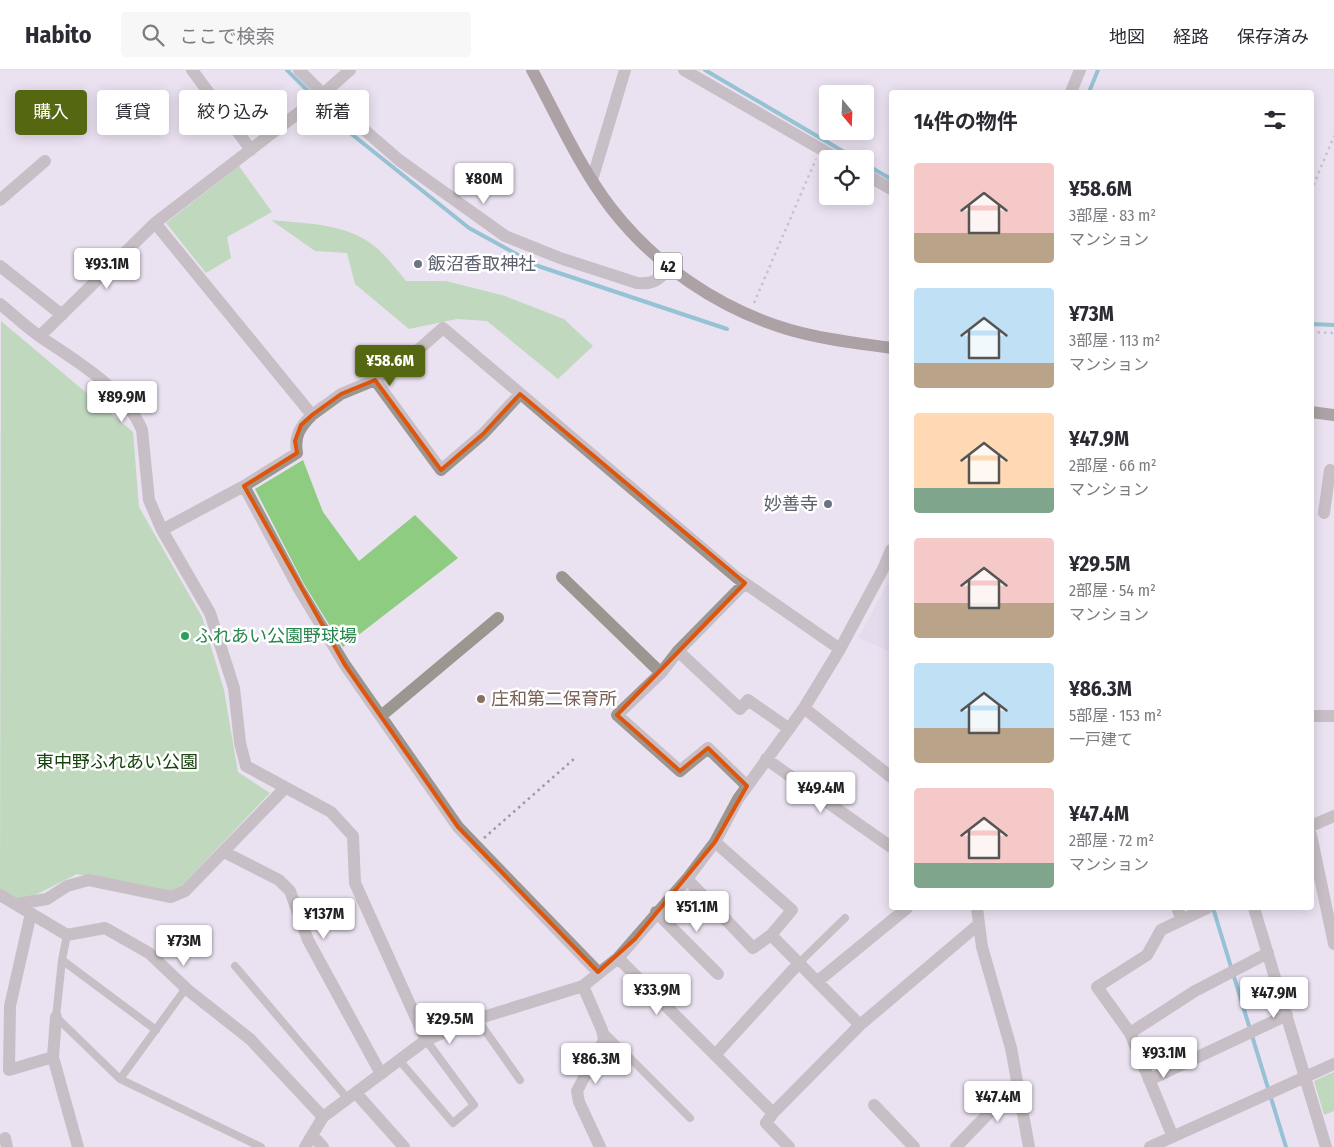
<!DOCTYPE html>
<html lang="ja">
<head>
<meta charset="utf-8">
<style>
  :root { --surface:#fff; --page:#f7f7f7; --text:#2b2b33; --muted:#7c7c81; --line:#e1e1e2; --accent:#556711 }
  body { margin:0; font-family:"Fira Sans Condensed","Noto Sans JP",sans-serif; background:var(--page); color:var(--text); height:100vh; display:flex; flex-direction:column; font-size:19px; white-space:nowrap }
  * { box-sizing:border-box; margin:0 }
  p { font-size:16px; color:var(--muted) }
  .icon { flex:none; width:28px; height:28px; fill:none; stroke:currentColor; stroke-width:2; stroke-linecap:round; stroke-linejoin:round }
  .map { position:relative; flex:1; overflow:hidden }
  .details { position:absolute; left:889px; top:20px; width:425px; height:820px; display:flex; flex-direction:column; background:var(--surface); border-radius:5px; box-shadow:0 2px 12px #0003 }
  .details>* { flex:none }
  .guide { position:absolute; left:15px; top:20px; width:475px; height:45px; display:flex; gap:10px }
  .needle { width:32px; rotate:161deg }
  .controls { position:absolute; left:819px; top:15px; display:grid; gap:10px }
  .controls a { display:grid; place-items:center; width:55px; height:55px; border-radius:5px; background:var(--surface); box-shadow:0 2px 12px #0003; font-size:25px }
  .price { position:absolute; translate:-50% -42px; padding:0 11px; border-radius:5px; background:#fff; color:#222; font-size:16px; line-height:32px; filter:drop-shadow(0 1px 2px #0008) }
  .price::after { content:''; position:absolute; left:50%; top:30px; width:15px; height:11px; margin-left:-8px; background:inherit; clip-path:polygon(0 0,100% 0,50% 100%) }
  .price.selected { background:var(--accent); color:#fff }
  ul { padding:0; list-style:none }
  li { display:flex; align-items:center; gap:15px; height:125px; padding:0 25px }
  li span { display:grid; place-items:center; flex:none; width:140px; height:100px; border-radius:5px; color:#555 }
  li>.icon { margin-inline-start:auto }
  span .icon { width:60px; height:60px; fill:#fffc; stroke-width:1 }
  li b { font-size:21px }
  h2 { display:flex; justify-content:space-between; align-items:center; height:60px; padding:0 25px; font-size:21px }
  .tag { padding:0 18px; border-radius:5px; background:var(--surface); box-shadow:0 2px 12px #0003; font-size:18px; line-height:45px }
  .tag.selected { background:var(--accent); color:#fff }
  header { display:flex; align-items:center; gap:30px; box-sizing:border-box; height:70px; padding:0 25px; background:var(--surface); border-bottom:1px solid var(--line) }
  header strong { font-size:24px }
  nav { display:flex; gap:28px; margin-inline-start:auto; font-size:18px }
  .search { width:350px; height:45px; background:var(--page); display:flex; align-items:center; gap:12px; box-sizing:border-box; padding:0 18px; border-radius:5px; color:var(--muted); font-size:19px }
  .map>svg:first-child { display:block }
</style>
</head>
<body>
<header>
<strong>Habito</strong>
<div class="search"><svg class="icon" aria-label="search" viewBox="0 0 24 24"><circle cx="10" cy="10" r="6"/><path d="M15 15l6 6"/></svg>ここで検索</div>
<nav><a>地図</a><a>経路</a><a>保存済み</a></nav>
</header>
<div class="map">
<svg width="1334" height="1077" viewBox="0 0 1334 1077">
  <rect width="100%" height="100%" fill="#ebe2f1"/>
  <path fill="#dcd4e9" d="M891,507V582L858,568Z"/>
  <path fill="#8dcc81" d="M239,96L272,142L227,167L231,188L206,203L166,153Z
    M271,150C308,154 349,153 378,179C388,188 397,200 406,211H446L505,226L564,249L593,276L558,309L487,251L457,249L409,259L355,214L347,183L315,181Z
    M1,251L133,362L139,437L202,547L224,620L238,702L270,723L171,827L77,804L17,834L0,824Z
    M303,390L323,442L359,491L415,445L458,488L343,577L304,514L255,419Z
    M1334,1002V1041L1324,1045L1314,1011Z"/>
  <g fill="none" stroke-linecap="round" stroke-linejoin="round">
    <path stroke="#2f9cb2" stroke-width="4" d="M287,0L349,62L469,158L538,196L727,259
      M705,0L856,89
      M1089,22L1098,0
      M865,94L891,109
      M1311,254L1334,255
      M1213,838L1286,1077"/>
    <path stroke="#9f98a3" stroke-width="2.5" stroke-dasharray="2.5 4" stroke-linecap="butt" d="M1311,121L1334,66
      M754,233L816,89
      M1311,262L1334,263
      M484,768L575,688"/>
    <path stroke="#9c9691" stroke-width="8" d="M67,865L62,890L156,960
      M62,890L56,947L120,1009L261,1077
      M800,892L845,848
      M235,896L348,1029
      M477,949L520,1010
      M603,961L690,1048
      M399,990L453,1053L474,1035L426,970
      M120,1009L186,918"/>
    <path stroke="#9c9691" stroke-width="12" d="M192,0L251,80
      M299,0L323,24L399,90L505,166L560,188L637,213C653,215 660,209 670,198
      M684,0L838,89
      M1071,22L1080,0
      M865,104L891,119
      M592,110L625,0
      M0,130L45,91
      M155,153L312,345C300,357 294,366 297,383L244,416L162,460
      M0,196L62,245
      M0,234C14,245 27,258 42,268C76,291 126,320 142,360L149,430L162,460L210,543L234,618L240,673L246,696L331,742L353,766L355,813L426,970
      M40,266L155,153L323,24L350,0
      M375,310L441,400L483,364L520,324
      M312,345L341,324L375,310L409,288L443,258L736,507L840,579
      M244,416L299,519L345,595L458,757L598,902
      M1324,443L1330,400
      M562,507L661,603L678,581L745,513
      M678,581L740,639L748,630L788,658
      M661,603L617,645L680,701L708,678L747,716
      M804,638L891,707
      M381,646L498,548
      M1311,646H1334
      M766,689L891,777
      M1311,756L1334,746
      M1311,765L1334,874
      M715,772L792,840L771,865
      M224,782L279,810L290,821L308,870L381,1004
      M687,809L753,878L771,865L860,955
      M0,825L67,865L105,858L149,883L189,921L250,969L323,1047
      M17,834L47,829L67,816L89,810L171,827L185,821L285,718
      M977,838L982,877L1011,978L1029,1077
      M1177,838L1182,850L1207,838
      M1254,838L1326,1077
      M656,842L718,904
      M31,843L10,936L9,1000L53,987L56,947
      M618,888L773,1043
      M818,911L907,838
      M583,916L602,960L604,970L577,1021L579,1032L600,1077
      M1130,963L1195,921L1268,883
      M715,985L800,892
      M53,987L78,1077
      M1149,1010L1287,945
      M356,1023L404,1077
      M874,1035L914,1077
      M313,1066L323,1077
      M1173,1067L1130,963L1097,917L1147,885L1161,860L1182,850
      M5,1068L7,1077
      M305,1077L323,1047L426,970L477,949L583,916L618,888L687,809L715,772L738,729L804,638L840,579L883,499L891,480
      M789,1077L766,1053L773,1043L860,955L979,854
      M956,1077L1017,1014
      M1150,1077L1334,994"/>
    <path stroke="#5f564d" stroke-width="12" d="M532,0C557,46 579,96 611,138C655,195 718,238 787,259C820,269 857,273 891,278
      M1311,342L1334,345"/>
  </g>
  <path d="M0 0H1334V1077H0ZM375,310L441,400L483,364L520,324L745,513L617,645L680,701L708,678L747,716L715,772L635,869L598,902L458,757L345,595L244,416L297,383L295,371L301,355L312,345L341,324Z" fill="#ebe2f1" fill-opacity=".55" fill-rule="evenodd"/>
  <path fill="none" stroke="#de560d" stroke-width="4" stroke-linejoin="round" d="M375,310L441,400L483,364L520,324L745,513L617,645L680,701L708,678L747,716L715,772L635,869L598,902L458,757L345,595L244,416L297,383L295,371L301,355L312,345L341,324Z"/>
  <g fill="#6b7280" stroke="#fff" stroke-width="2">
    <circle cx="418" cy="194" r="5"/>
    <circle cx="828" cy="434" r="5"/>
  </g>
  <circle fill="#2e9e5b" stroke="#fff" stroke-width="2" cx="185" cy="566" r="5"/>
  <circle fill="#8d6e63" stroke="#fff" stroke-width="2" cx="481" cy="629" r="5"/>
  <g text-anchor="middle" stroke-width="5" stroke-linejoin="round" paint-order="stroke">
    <rect fill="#fff" stroke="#686669" stroke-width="1" x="654" y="182.5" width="28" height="27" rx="4"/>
    <g font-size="16" font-weight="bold" fill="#272429">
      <text x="668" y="202">42</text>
    </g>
    <g font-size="18" fill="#5b616d" stroke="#fff" text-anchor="start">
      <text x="428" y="200">飯沼香取神社</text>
      <text x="818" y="440" text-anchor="end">妙善寺</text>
    </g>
    <g font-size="18" fill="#27864d" stroke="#fff" text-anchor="start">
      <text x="195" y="572">ふれあい公園野球場</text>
    </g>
    <g font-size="18" fill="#785e54" stroke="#fff" text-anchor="start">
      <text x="491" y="635">庄和第二保育所</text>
    </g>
    <g font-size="18" fill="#17430d" stroke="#fff">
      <text x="117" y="698">東中野ふれあい公園</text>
    </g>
  </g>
</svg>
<div class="controls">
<a><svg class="needle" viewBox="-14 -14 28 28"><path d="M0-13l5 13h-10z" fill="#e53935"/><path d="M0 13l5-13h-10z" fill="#7c7c81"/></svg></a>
<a><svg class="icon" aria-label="locate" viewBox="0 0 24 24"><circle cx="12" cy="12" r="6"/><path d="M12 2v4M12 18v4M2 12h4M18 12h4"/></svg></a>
</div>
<b class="price" style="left:484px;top:135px">¥80M</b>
<b class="price" style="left:107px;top:220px">¥93.1M</b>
<b class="price selected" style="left:390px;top:317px">¥58.6M</b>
<b class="price" style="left:122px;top:353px">¥89.9M</b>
<b class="price" style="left:821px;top:744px">¥49.4M</b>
<b class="price" style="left:697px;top:863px">¥51.1M</b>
<b class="price" style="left:324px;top:870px">¥137M</b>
<b class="price" style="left:184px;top:897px">¥73M</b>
<b class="price" style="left:657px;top:946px">¥33.9M</b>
<b class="price" style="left:1274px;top:949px">¥47.9M</b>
<b class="price" style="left:450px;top:975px">¥29.5M</b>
<b class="price" style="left:1164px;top:1009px">¥93.1M</b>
<b class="price" style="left:596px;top:1015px">¥86.3M</b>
<b class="price" style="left:998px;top:1053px">¥47.4M</b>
<div class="guide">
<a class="tag selected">購入</a>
<a class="tag">賃貸</a>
<a class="tag">絞り込み</a>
<a class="tag">新着</a>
</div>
<section class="details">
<h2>14件の物件<svg class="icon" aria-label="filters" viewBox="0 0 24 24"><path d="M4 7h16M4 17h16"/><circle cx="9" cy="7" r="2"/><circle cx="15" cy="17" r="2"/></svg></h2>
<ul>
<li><span style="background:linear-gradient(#f6c9c9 70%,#b9a48a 0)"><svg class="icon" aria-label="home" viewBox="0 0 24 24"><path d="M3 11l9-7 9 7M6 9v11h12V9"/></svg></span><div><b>¥58.6M</b><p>3部屋 · 83 m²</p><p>マンション</p></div></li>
<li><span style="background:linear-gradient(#bfe0f5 75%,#b9a48a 0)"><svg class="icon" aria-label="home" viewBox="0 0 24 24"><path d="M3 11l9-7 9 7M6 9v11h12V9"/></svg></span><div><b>¥73M</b><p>3部屋 · 113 m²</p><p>マンション</p></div></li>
<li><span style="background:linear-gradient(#ffd9b3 75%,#7fa58c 0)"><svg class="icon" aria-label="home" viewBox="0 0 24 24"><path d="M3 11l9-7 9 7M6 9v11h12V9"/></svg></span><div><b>¥47.9M</b><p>2部屋 · 66 m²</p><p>マンション</p></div></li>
<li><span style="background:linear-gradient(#f6c9c9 65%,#b9a48a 0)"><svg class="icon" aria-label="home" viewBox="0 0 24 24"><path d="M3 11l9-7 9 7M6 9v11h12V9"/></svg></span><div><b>¥29.5M</b><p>2部屋 · 54 m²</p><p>マンション</p></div></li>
<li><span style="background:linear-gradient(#bfe0f5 65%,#b9a48a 0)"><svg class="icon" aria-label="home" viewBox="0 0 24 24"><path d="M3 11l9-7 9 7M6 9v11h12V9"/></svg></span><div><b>¥86.3M</b><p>5部屋 · 153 m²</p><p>一戸建て</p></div></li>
<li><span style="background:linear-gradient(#f6c9c9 75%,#7fa58c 0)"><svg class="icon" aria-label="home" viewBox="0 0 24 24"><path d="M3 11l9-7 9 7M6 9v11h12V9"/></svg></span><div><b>¥47.4M</b><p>2部屋 · 72 m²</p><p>マンション</p></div></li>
</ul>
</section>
</div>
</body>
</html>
